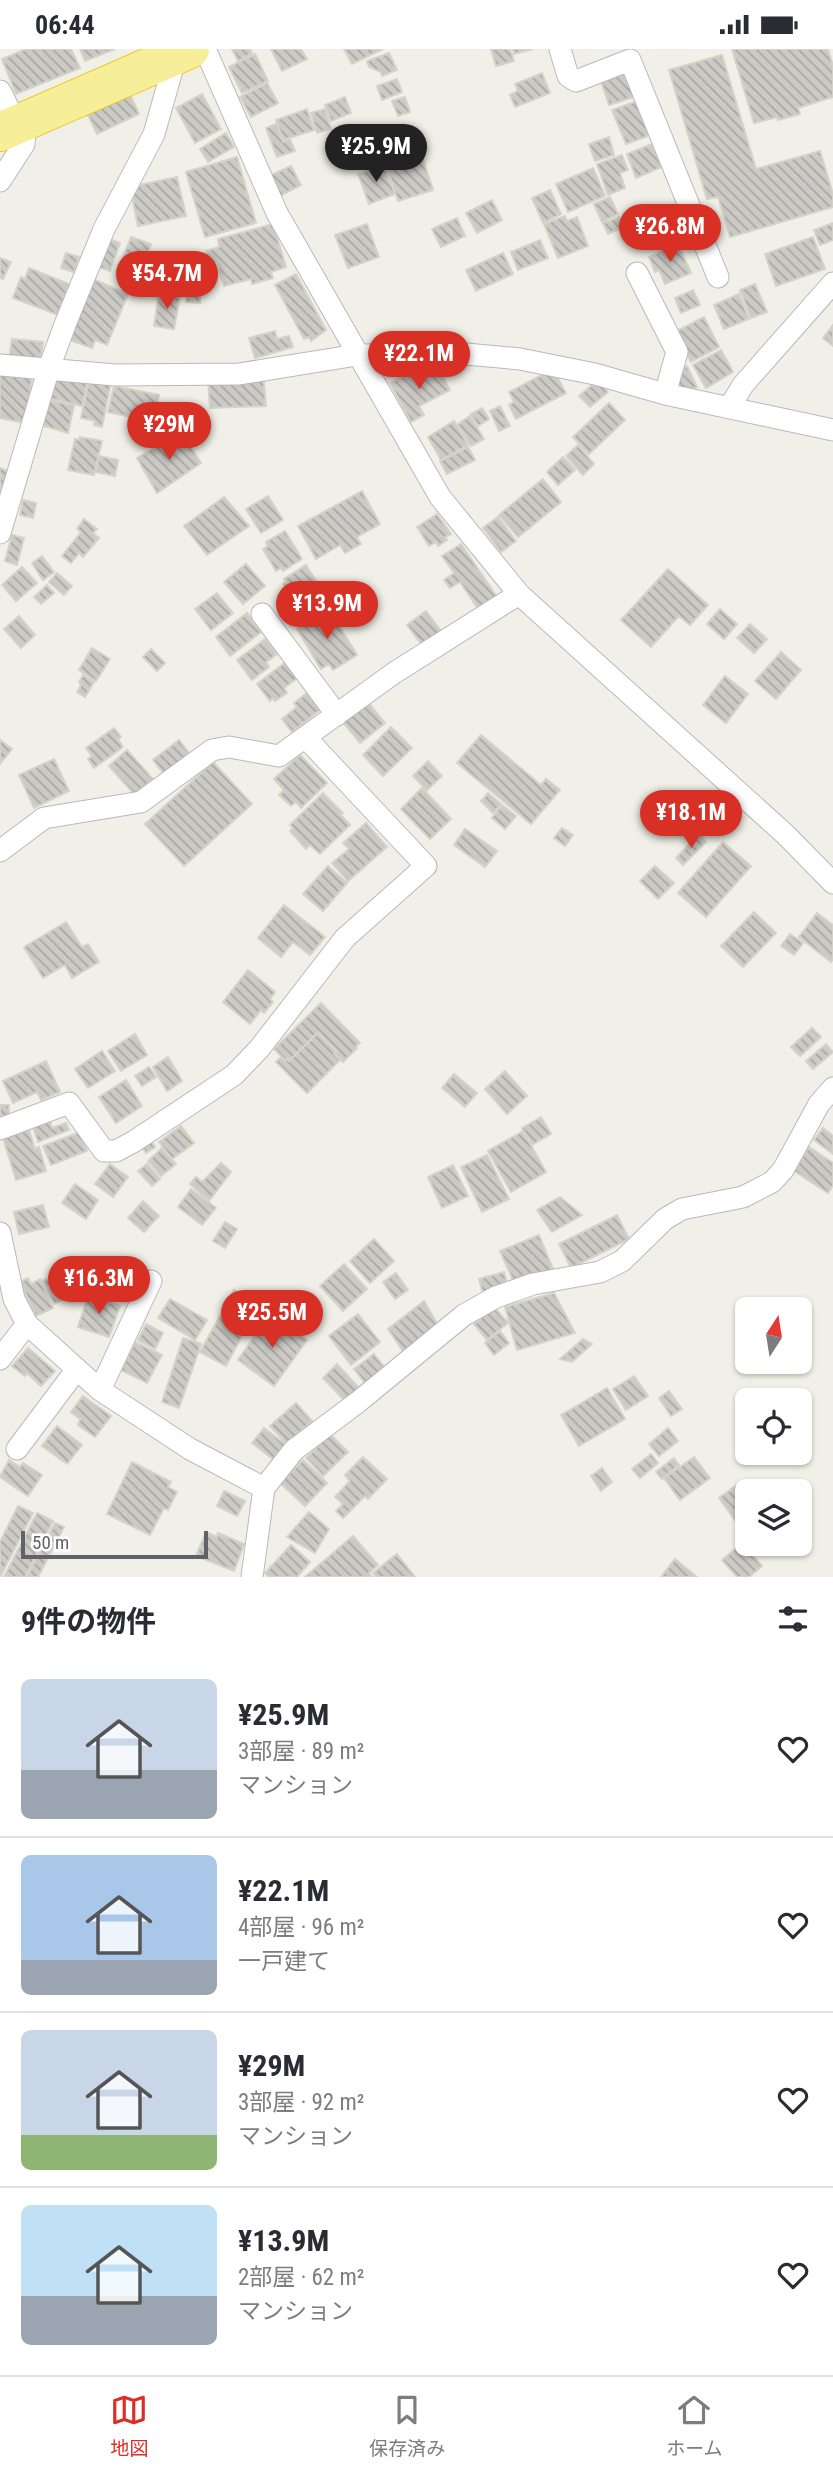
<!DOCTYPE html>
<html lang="ja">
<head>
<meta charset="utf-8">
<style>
  :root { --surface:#fff; --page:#f2f2f3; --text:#2b2b33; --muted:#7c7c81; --line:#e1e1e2; --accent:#d93025 }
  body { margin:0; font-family:"Roboto Condensed","Noto Sans JP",sans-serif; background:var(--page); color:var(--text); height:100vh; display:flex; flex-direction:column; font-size:26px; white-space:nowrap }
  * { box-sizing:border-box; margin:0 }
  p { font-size:23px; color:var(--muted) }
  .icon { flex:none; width:38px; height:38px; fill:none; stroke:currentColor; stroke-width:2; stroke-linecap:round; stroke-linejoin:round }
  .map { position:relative; height:1528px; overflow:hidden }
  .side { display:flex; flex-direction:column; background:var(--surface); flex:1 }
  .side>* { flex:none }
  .needle { width:46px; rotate:12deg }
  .tools { position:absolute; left:735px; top:1248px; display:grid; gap:14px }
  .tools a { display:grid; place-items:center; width:77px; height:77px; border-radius:10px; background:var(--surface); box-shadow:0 2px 5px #0004; font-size:35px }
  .scale { position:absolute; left:21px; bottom:18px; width:187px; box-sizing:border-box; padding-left:7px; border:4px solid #5f6267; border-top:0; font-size:19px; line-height:24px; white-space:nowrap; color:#5f6267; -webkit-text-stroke:5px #fff; paint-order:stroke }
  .price { position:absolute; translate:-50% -60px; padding:0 16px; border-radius:24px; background:var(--accent); color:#fff; font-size:23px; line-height:46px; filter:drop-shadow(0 2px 4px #0008) }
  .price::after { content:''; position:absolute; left:50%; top:42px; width:21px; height:16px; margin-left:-10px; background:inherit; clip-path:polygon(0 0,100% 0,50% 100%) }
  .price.on { background:#222; color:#fff }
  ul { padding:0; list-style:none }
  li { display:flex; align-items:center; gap:21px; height:175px; padding:0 21px }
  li+li { border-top:2px solid var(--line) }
  li span { display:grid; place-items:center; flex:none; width:196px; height:140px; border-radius:10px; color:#555 }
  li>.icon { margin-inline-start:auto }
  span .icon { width:84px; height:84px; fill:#fffc; stroke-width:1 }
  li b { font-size:30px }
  h2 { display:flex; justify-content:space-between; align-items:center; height:84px; padding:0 21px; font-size:30px }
  .status { display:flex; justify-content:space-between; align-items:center; height:49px; padding:0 35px; background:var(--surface); direction:ltr }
  .status svg { height:19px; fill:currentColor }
  .tab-bar { display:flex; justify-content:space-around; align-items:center; height:98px; border-top:2px solid var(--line); background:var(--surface); font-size:19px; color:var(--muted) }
  .tab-bar a { display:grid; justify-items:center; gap:4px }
  .tab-bar .on { color:var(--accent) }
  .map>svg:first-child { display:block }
</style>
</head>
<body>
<div class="status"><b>06:44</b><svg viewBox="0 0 49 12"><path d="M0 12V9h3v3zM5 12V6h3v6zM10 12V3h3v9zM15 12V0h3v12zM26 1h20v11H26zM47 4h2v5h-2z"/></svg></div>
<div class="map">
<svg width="833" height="1528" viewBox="0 0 833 1528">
  <defs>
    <pattern id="building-back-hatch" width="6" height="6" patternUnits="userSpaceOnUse" patternTransform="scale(1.75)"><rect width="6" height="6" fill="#cccac5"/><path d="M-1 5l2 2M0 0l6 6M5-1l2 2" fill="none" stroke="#a9a7a4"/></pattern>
  </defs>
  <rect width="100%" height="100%" fill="#f0f0e8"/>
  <path fill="url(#building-back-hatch)" stroke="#d5d3c7" stroke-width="2" d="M26,0H71L80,19L16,45L2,10Z
    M80,0H115L85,12Z
    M232,0H250L252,4L238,12Z
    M271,0H301L307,10L282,22Z
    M344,0H383L352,15Z
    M491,0H510L514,12L496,17Z
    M513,0H533L514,5Z
    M732,0H828L833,17V48L798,59L800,65L778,71L777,68L754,74Z
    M389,4L397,21L382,27L381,23L369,18L367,12Z
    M255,5L268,32L242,44L229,18Z
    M722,6L756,120L820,102L833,145V158L730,188L718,148L707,150L669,21Z
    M625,20L634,48L609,56L600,29Z
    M542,24L550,44L515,58L510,46L518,42L515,35Z
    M397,30L402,43L382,51L377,37Z
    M267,34L278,54L251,68L240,48Z
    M126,37L139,65L97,85L83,56Z
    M202,45L221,80L195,94L176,59Z
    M345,48L351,64L331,72L325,56Z
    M405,48L410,63L398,67L392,52Z
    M637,52L651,86L626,95L612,61Z
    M307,60L314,81L283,91L276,71Z
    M325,60L331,80L317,84L311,64Z
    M276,75L283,93L290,90L295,102L277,108L266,79Z
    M226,84L234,98L208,113L200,100Z
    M609,88L614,106L595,112L589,95Z
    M652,95L662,118L636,129L627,105Z
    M622,106L628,121L620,124L625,139L608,146L597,115Z
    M422,107L433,141L398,152L387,118Z
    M237,108L256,174L205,188L186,123Z
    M384,116L395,145L369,155L358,125Z
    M291,117L301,136L280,147L269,127Z
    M593,119L605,147L568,163L556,135Z
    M177,128L186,167L138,177L130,138Z
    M550,141L561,165L543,174L532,149Z
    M610,148L618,165L602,173L594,155Z
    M492,151L502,171L477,184L466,164Z
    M662,157L670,172L648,184L639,169Z
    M565,167L567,172L577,168L588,197L558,209L544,175Z
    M619,168L624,178L608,185L603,174Z
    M457,169L465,187L441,198L432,180Z
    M833,174V191L820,196L814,181Z
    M273,175L286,218L271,223L273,229L252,235L251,230L224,237L217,214L211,216L206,202L219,198L218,190Z
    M367,175L379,208L348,219L335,186Z
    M104,188L120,194L110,222L95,217Z
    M131,188L151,195L141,221L121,214Z
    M813,188L825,220L776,237L765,205Z
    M540,191L548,209L518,221L511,203Z
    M678,195L691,224L665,235L659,221L655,223L649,208Z
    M66,204L79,208L74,223L61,219Z
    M503,204L513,225L476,242L466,221Z
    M0,209L11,213L3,230L0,229Z
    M29,219L69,235L58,266L13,249L21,228L25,230Z
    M189,221L203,222L200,254L186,253Z
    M143,222L160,227L155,242L139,237Z
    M296,225L326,281L311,292L309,288L304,290L275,236Z
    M88,228L128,245L107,296L95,291L92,299L64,289Z
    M755,235L767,263L751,269L740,241Z
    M693,241L700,256L681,264L675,249Z
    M159,244L180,247L174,280L154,277Z
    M739,245L749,270L724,280L714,256Z
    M704,268L719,298L691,313L675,283Z
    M833,276V297L823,289Z
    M275,282L277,290L289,287L293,298L255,309L249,289Z
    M12,290L43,293L40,313L9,309Z
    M721,301L733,323L706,339L693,316Z
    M687,317L697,338L684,345L673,324Z
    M438,319L450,341L419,357L424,366L411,373L390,334L418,320L422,328Z
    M553,320L566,344L516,370L509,356L514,353L509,343Z
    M0,324L32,329L25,374L0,369Z
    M263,325L266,357L210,359L208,330Z
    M53,326L87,334L82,357L48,349Z
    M90,328L111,333L102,378L94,376L95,372L81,369Z
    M598,331L608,343L590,358L579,347Z
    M114,337L159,346L153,373L108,363Z
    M47,351L74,356L68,384L41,376Z
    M609,354L625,371L589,405L573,388Z
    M500,357L510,377L499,382L490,362Z
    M482,359L489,370L478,377L471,365Z
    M470,367L484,390L471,397L458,375Z
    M454,372L468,396L441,411L428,388Z
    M181,383L201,414L157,444L137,409Z
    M80,388L102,392L94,426L68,421L75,390L79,391Z
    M578,396L594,415L583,426L566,407Z
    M468,398L475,411L447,425L440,412Z
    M99,407L118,411L115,427L96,423Z
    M563,408L575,421L558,436L547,423Z
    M0,419L13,424L0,451Z
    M543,430L561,453L518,488L499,466Z
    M362,442L380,475L357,488L361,495L345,504L340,496L316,510L298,477Z
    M268,447L283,471L261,484L246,460Z
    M224,448L249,477L207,506L184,477Z
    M23,451L36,454L33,469L20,466Z
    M437,465L451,485L445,488L447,491L438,497L436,493L429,497L417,478Z
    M498,468L516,492L501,503L483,479Z
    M84,470L97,480L93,484L99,489L83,508L79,504L71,514L62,507L81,483L77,480Z
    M285,482L302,510L283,522L281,519L276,522L263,500L268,497L266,493Z
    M12,486L24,489L17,516L5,512Z
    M461,495L497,548L479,561L460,533L450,539L444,531L454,524L442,507Z
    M42,507L54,523L43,531L32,514Z
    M246,515L265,537L243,555L224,533Z
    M306,516L322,541L297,557L283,535L286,533L284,530Z
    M22,518L37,534L16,552L2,536Z
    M668,520L708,556L690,576L679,567L651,598L621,571Z
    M57,524L72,537L64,546L49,533Z
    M47,536L54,544L41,555L34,548Z
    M217,544L233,564L211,581L195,560Z
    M329,560L357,606L333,621L329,615L321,620L297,580Z
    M720,560L737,575L724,590L707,575Z
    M426,562L441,582L422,596L407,576Z
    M247,564L261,583L230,607L216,588Z
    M19,567L35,586L21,599L4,580Z
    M750,575L767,590L754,604L737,589Z
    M265,590L277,605L266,613L269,618L252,631L237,611Z
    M92,599L110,610L96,632L79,621Z
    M151,600L165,614L157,622L143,608Z
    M781,603L801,621L776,650L755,632Z
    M287,612L299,628L284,639L287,644L275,652L272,649L270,652L257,635Z
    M83,626L94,633L85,648L77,643L81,636L79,633Z
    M725,627L748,645L726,674L703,656Z
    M308,643L321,660L292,683L282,670L297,658L294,654Z
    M367,652L385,674L360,694L342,672Z
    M391,678L412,699L383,727L363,706Z
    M114,679L121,688L118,690L123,698L94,719L88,710L92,707L86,699Z
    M481,686L541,736L546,730L560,741L531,775L457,714Z
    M0,691L12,700L0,715Z
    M179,691L193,709L167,729L153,711Z
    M127,701L153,730L135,746L109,717Z
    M300,706L327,734L301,759L296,753L291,757L279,746L284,741L274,730Z
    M54,710L69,742L34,759L19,726Z
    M428,712L442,727L427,741L413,727Z
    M213,713L252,755L184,817L145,775Z
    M422,739L451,770L430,790L401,760Z
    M323,744L343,764L340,765L350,776L320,805L310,796L306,800L290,782L293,779L290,776Z
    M488,744L501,755L493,764L481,752Z
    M502,756L516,767L505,780L492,769Z
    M366,774L387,798L348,832L332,814L349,800L343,794Z
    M562,779L573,786L565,797L554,789Z
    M465,780L497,802L485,818L454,796Z
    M699,785L706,793L683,816L676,809Z
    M723,793L751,817L706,868L678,844Z
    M328,817L347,834L323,862L303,845Z
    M655,817L674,834L658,850L640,832Z
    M284,856L325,888L310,906L293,893L281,908L258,889Z
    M754,863L776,884L743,918L721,897Z
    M817,864L833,876V910L831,913L799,888Z
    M66,873L82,898L88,895L99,913L72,929L65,916L43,929L24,898Z
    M790,885L803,894L794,906L781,897Z
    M248,921L275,943L270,950L273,953L264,964L261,961L250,975L223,953Z
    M321,954L360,994L356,997L357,999L343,1013L335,1005L337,1002L318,983L290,1011L288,1009L285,1011L274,1000Z
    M812,979L821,988L800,1007L791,998Z
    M318,984L337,1003L334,1005L340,1011L307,1044L276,1013L281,1008L285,1012L287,1010L289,1012Z
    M135,985L147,1006L121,1022L108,1002Z
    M826,995L833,1003L813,1020L806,1012Z
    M102,1002L115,1022L88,1039L75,1020Z
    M168,1008L182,1032L167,1042L153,1018Z
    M46,1012L60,1043L41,1051L37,1043L13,1054L3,1032Z
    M149,1018L156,1028L142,1037L135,1027Z
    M505,1022L527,1047L507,1065L485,1040Z
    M454,1025L477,1044L465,1058L442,1039Z
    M126,1031L142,1057L116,1074L99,1048Z
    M0,1056H9V1070H0Z
    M541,1068L551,1085L532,1096L522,1079Z
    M50,1072L52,1079L66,1074L69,1081L38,1093L33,1078Z
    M181,1077L194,1094L172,1110L159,1093Z
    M823,1079L833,1087V1105L814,1091Z
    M29,1081L35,1100L39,1098L46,1122L16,1131L3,1089Z
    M523,1082L546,1123L511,1143L488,1102Z
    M80,1083L87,1102L51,1116L43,1097Z
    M149,1089L155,1098L146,1104L140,1095Z
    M809,1098L833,1114V1136L828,1144L794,1122Z
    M162,1099L176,1115L161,1127L148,1112Z
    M487,1106L509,1150L482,1163L461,1118Z
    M221,1114L231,1123L209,1152L190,1135L196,1128L202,1133Z
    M110,1115L128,1128L113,1148L95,1135Z
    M147,1115L160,1130L152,1137L138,1122Z
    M453,1116L468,1147L442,1159L428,1128Z
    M75,1135L98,1151L86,1170L62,1154Z
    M191,1140L216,1159L202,1176L178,1158Z
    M560,1148L582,1166L552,1183L537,1161Z
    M143,1152L159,1167L144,1183L128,1169Z
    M43,1156L49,1178L19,1185L14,1163Z
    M617,1166L629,1190L571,1219L559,1195Z
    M225,1173L237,1180L225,1199L213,1192Z
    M539,1186L553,1220L515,1236L500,1202Z
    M374,1190L394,1212L370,1234L350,1212Z
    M344,1215L367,1240L343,1262L320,1237Z
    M504,1223L509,1241L484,1248L479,1230Z
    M64,1224L72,1240L63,1245L55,1228Z
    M396,1224L408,1241L395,1250L383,1233Z
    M52,1227L64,1250L54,1255L42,1232Z
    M28,1229L31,1235L40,1230L53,1259L36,1267L20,1233Z
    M234,1241L259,1255L226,1317L200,1303Z
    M554,1244L575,1284L517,1301L505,1258Z
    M88,1247L120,1257L109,1288L78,1278Z
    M170,1250L207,1271L195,1291L158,1269Z
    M424,1252L439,1278L403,1302L388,1280Z
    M494,1258L508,1274L487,1291L474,1275Z
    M270,1265L307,1291L274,1337L238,1311Z
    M358,1265L380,1293L351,1316L329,1287Z
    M146,1275L163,1284L155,1300L138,1291Z
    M500,1282L509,1294L494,1306L485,1294Z
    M183,1289L201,1295L179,1359L162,1353Z
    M583,1290L592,1295L572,1313L560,1310Z
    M135,1293L162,1306L147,1334L121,1321Z
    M28,1299L55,1322L41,1337L27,1324L25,1327L12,1317Z
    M374,1305L385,1319L365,1334L354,1320Z
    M337,1315L360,1340L346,1353L323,1329Z
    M634,1327L648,1347L626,1361L613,1340Z
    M607,1339L625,1370L579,1397L561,1366Z
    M669,1342L682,1360L671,1367L659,1349Z
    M83,1347L111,1367L95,1388L78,1376L80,1370L71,1363Z
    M296,1354L312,1372L287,1395L270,1377Z
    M57,1377L82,1396L67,1415L42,1397Z
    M264,1379L285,1395L273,1410L252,1394Z
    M668,1379L678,1392L659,1407L649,1395Z
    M330,1385L348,1403L323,1427L306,1409Z
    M651,1405L658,1414L640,1429L632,1420Z
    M363,1408L387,1430L368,1450L365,1447L343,1469L336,1462L343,1455L335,1448L350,1432L345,1426Z
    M694,1408L710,1429L680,1451L664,1429Z
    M674,1409L679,1416L662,1430L656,1423Z
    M9,1411L20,1418L23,1414L42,1426L28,1447L0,1428Z
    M303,1411L327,1434L305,1457L280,1434Z
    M132,1413L171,1433L168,1438L177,1443L168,1461L164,1459L150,1486L107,1465Z
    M602,1419L612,1433L601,1442L591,1427Z
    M738,1435L747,1448V1467L737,1474L719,1449Z
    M224,1442L245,1452L237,1467L217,1457Z
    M18,1457L33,1464L0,1528V1493Z
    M309,1463L329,1480L315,1504L287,1488Z
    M37,1464L53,1472L25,1528H4Z
    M55,1474L64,1478L38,1528H27Z
    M206,1483L217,1488L218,1484L244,1495L234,1522L196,1507Z
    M353,1487L378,1516L369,1524L372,1528H305Z
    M742,1494L762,1517L749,1528H737L722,1511Z
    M291,1496L310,1513L297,1528H269L265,1524Z
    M397,1505L415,1528H376L373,1524Z
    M675,1510L697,1528H661Z"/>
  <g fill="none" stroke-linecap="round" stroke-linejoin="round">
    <g stroke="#b8b9bd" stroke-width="23">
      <path id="street" d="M205,0L277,164L440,448L519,545L786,786L833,834
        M560,0L568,27L576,32L630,11L718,228
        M0,42L17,76
        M0,132L24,95L26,72
        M637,224L677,303L665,345
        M0,316L115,326L239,325L357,306L466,305L520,310L595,325L665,345L833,381
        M729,359L743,336L833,234
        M0,484L49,319L66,273L104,180L154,85L176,7
        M262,565L337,666
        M0,802L44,769L141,753L212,701L229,698L279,707L394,624L519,545
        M0,1080L69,1054L104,1102H116L133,1093L234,1026L259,1000L345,889L426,817L306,689
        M0,1184L14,1250L27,1275L100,1341L190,1400L264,1439L252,1528
        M0,1310L27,1275
        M100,1341L151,1232
        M17,1400L77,1320
        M264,1439L294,1401L358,1353L464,1266L496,1248L533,1235L600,1223L622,1212L665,1170L682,1160L743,1148L772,1133L783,1121L819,1055L833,1039"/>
    </g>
    <g stroke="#e9c910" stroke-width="40">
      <path id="highway" d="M0,83L190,0"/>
    </g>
    <use href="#street" stroke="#fff" stroke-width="21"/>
    <use href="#highway" stroke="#f6ee99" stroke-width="38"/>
  </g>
</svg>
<div class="tools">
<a><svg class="needle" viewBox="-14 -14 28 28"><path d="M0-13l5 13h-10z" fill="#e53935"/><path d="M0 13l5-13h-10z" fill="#7c7c81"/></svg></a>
<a><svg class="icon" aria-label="locate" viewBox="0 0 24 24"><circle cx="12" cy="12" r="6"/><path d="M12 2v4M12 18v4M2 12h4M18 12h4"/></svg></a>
<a><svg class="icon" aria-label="layers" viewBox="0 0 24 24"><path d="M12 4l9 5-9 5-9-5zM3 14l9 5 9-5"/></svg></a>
</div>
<div class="scale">50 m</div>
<b class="price on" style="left:376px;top:135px">¥25.9M</b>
<b class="price" style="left:670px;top:215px">¥26.8M</b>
<b class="price" style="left:167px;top:262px">¥54.7M</b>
<b class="price" style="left:419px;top:342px">¥22.1M</b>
<b class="price" style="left:169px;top:413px">¥29M</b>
<b class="price" style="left:327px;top:592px">¥13.9M</b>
<b class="price" style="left:691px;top:801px">¥18.1M</b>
<b class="price" style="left:99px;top:1267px">¥16.3M</b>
<b class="price" style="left:272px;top:1301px">¥25.5M</b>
</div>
<section class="side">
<h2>9件の物件<svg class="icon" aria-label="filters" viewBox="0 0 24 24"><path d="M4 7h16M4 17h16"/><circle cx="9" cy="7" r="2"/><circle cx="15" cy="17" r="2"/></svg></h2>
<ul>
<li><span style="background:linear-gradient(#c9d6e8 65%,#9aa5b1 0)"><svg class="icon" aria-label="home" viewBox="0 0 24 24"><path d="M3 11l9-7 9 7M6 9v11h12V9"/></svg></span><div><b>¥25.9M</b><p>3部屋 · 89 m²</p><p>マンション</p></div><svg class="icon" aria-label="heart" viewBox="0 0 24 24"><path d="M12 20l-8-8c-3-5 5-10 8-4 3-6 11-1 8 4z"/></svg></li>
<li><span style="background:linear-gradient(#a9c7e8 75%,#9aa5b1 0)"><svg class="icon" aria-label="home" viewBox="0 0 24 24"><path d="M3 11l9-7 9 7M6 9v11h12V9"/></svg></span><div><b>¥22.1M</b><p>4部屋 · 96 m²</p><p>一戸建て</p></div><svg class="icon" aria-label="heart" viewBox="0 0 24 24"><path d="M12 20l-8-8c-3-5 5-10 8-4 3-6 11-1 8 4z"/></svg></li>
<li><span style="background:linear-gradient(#c9d6e8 75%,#8fb573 0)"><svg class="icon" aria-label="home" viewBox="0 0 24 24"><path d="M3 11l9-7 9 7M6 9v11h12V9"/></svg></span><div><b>¥29M</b><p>3部屋 · 92 m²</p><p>マンション</p></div><svg class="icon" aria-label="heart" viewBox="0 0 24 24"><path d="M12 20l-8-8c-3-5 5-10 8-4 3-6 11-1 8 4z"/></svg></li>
<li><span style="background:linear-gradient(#bfe0f5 65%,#9aa5b1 0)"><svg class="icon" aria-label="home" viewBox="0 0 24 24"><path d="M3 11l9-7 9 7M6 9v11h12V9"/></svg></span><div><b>¥13.9M</b><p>2部屋 · 62 m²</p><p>マンション</p></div><svg class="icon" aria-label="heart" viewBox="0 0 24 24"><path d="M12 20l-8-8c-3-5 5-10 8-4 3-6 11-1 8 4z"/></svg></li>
</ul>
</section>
<nav class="tab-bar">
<a class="on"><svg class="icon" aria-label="map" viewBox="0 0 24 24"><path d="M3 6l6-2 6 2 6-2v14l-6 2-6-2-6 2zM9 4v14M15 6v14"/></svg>地図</a>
<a><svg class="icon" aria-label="saved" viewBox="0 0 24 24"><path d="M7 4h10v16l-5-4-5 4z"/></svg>保存済み</a>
<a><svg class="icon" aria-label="home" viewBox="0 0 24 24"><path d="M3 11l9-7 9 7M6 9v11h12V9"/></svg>ホーム</a>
</nav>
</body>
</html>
